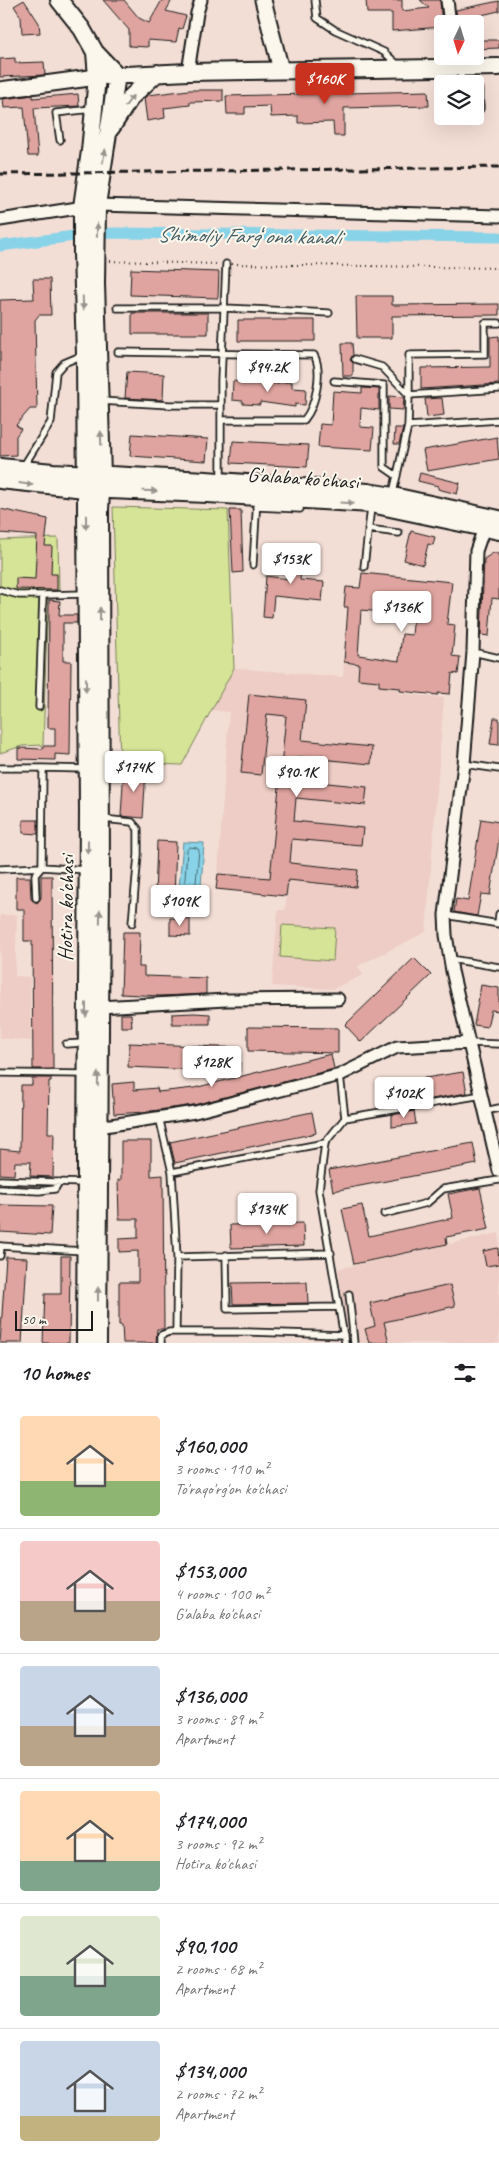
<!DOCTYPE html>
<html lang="en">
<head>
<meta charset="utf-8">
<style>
  :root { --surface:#fff; --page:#f2f2f2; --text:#202124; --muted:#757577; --line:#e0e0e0; --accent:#c8321e }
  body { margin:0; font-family:Caveat,sans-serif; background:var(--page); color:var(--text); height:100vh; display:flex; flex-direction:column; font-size:19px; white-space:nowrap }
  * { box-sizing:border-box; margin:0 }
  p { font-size:16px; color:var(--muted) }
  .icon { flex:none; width:28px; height:28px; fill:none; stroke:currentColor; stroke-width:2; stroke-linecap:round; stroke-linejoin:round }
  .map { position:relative; height:1343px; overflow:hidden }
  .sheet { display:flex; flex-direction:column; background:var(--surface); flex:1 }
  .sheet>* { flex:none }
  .needle { width:32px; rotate:184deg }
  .controls { position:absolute; left:434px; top:15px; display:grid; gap:10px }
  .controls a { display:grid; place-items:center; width:50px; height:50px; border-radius:5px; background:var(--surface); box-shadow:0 5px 20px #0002; font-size:25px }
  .scale { position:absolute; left:15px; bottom:12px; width:78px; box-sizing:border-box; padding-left:5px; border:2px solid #1c1c1c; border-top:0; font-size:14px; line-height:18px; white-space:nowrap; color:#1c1c1c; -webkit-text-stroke:4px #fbf7ec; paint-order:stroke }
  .price { position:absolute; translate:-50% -42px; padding:0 11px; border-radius:5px; background:#fff; color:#222; font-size:16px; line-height:32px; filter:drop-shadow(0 1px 2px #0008) }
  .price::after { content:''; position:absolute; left:50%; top:30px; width:15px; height:11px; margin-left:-8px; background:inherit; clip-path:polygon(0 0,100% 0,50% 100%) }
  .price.on { background:var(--accent); color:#fff }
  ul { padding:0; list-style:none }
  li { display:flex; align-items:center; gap:15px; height:125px; padding:0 20px }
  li+li { border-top:1px solid var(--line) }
  li span { display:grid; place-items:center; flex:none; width:140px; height:100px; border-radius:5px; color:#555 }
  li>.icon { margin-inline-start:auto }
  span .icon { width:60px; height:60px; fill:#fffc; stroke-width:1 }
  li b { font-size:21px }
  h2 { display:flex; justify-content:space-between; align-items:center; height:60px; padding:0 20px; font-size:21px }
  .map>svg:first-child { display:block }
</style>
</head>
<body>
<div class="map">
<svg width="499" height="1343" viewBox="0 0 499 1343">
  <rect width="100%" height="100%" fill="#f3ded5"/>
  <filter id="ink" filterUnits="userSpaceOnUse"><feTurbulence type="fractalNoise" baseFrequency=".02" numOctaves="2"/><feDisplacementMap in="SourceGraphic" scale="10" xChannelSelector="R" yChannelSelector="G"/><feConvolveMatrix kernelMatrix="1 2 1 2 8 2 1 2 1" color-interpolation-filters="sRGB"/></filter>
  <g filter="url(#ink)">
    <path fill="#edcdc5" d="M344,663L400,671L398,693L444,698L426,932L358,966L363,975L333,989L272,986L278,910H285L288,881L218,874L229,712L211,710L234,668L343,677Z
      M0,915H17L15,976L30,977L31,1041L0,1038Z
      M499,1233V1343H350L338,1269Z"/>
    <path fill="#d5e497" stroke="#78805a" d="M113,507L228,510L234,668L182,765L120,763Z
      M58,538L59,592L48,595L43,745L22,746L0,753V540Z
      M282,925L335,928L333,961L280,957Z"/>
    <path fill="#88d3e8" stroke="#5d8a96" d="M183,842L204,843L200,901L178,900Z"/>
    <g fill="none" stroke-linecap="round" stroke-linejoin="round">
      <path stroke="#47656e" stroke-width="1" d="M190,847L197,848L199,850L195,893L193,896L186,895L184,893L187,850Z"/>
      <path stroke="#88d3e8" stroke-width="11" d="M0,246L89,234L116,233L499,237"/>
    </g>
    <path fill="#dfa49f" stroke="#1c1c1c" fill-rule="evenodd" d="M24,0L39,23L40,33L22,34L21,17L14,6Z
      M103,0H124L139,18L149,23L162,0H172L166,11L186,16L182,29L179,28L176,42L148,40V47L129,46V30Z
      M366,0H402V11L429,8L420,0H440L442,27L392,31V13H367Z
      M499,1V11L468,18L469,24H457L456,10Z
      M475,40H499V48L475,49Z
      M15,58V63L44,62L45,75L0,77V59Z
      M189,90H223V101L190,102V105L164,108L165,118L147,121L144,98L148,95Z
      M428,91L429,106L344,108V136H334L333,122L298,123V116L271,117L270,106L245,107V114H227L226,96Z
      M78,94L79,106L34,108L38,156H28L24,107L4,108L3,99L33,95V98Z
      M131,269L219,272L218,298L130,295Z
      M33,279H50L51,315H39L35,320L37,409H30L16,425L21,429L16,436V455L0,456V300L34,299Z
      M356,296H392V305L499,304V315L392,316V338H357Z
      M132,313H208V334H132Z
      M238,320H315V341H238Z
      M499,336V384L421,389V368L490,367V337Z
      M342,343H352L353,355L350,360L353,363V376H343Z
      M127,372L164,374L163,400L125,398Z
      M244,379L279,384V382H292V388L306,389L305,405L295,404V407L260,402V405L243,404V401L232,400L233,381L244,382Z
      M362,388L379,389V410L361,408L360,427L374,428L372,450L318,447L320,424L331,425L333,391L362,393Z
      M389,396L404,397L403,410L389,409Z
      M442,398L444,415L427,417L425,399Z
      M395,428H403L399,444H394Z
      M132,434L208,439L206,461L130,456Z
      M497,437L499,459L427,471L423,450Z
      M233,441L309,445L307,467L231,463Z
      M420,473L460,483L457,494L438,489V486L418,481Z
      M0,509L48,519L45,546H52L51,574H57V590L16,589V578L35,579L37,536L0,533Z
      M230,510H241L243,572L233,573Z
      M411,531L435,537L433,545L428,544L423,565L404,560Z
      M293,544L303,545L300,580L324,582L322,601L274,596L272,618L263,617L266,576L289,579Z
      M493,553H499V599L492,598L489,636L481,635L484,559Z
      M362,573L452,582L447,624L455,625L452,656L460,657L458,674L452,673L450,694L438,693V695L400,691V688L379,686V681L358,679L359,664L344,662L348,607H344L346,587L360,588ZM361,610L414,615L412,635L402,634L399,661L358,655Z
      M49,600L60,601L59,615H77V623H63V661H71L70,755L55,754V760L18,759V748L43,749V746H55V728H48Z
      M249,694L306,700L302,740L372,747L371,764L300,757L298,780L367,787L365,805L296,798L294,821L363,828L361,845L292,839L290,863L358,870L356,887L288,880L286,896L216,889L218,874L270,878L286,716L267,714L261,775L241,773Z
      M494,718H499V745L490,744Z
      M124,767L146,769L143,818L121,816Z
      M481,819L499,822V839L490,895L481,894L477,916L454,912L456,899L468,901Z
      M23,820H38V834L23,833Z
      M157,841L176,842L174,898L155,897Z
      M41,876H52L53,1069H33L32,941H24V909H16V877H30L31,899L37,903L41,898Z
      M170,918L190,919V936L170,935Z
      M123,932H140L139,967H144V976L206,978V994L160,996L121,994Z
      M414,958L431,975L361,1042L345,1025Z
      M481,985L499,988V1011L491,1010L487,1027L474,1025Z
      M194,1013L210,1014V1024H172V1014Z
      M121,1014H131L132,1027H121Z
      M248,1027L338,1028V1053L248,1051Z
      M129,1043L241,1048L240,1072L128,1067Z
      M331,1054L334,1069L194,1105L144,1112L114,1114L112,1084L134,1082V1090L157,1088L158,1092L194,1088Z
      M463,1072L467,1093L390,1106L387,1084Z
      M32,1078H51V1081H49L48,1133H54L53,1177L30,1176L31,1162H15L14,1175L0,1174V1149L20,1151L21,1085H32Z
      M414,1111L416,1124L392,1127V1115Z
      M312,1112L316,1133L175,1163L170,1142Z
      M121,1141H151V1176L163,1175L164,1329H157L156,1343H123L122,1325H119V1282H138V1251L119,1252V1239L138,1238V1219H119L118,1180H121Z
      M473,1143L477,1164L333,1191L329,1170Z
      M480,1188L489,1229L446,1237L447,1244L354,1264L342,1209L362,1205L369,1236L453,1218L448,1194Z
      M0,1205L52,1206L50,1235L0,1232Z
      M303,1223L304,1246L231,1248L230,1225Z
      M498,1248L499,1264L486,1266L483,1251Z
      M61,1256H70L69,1343H43L45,1294H61Z
      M6,1257L27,1258L22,1343H0Z
      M307,1282L308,1303L233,1304L232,1283Z
      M450,1285L455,1306L384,1322L389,1343H369L365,1329L375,1326L370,1303Z"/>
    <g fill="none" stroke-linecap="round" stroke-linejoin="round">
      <g stroke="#1c1c1c" stroke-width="9">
        <path id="service" d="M315,0L317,18L335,30L384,52L398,65
          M461,70V84
          M475,89H480V109H475
          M60,140L56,113L92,109
          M117,308H225L329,313
          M499,323H485V354L409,355V395L499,389
          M118,352L314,355C323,371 316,406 304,420H221
          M355,359L382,367L409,395L408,426L393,493
          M334,381L384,385V467L397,476
          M100,401L170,405H221
          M408,426L499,420
          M23,467L51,422L56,372L64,363L83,355
          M221,479V380L226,264
          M256,507L300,509
          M368,529L399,533
          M253,565L257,498
          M364,567L371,507
          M0,590L19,595H43
          M473,652L499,658
          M39,707L43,595L86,594
          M464,764L499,769
          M0,768H43
          M85,769L43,768L42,867L87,870
          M103,819L132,822L138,829V855L132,923
          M0,869L42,867L35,875L36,898
          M445,915L499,924
          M498,924L499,914
          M450,959L499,967
          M469,1043L499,1044
          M66,1044L84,1043
          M0,1073L84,1074
          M340,1075L345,1118L325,1143L319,1190L345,1343
          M485,1111L499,1108
          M159,1117L172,1172L325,1143
          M345,1118L482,1095
          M172,1172L177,1257
          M0,1180L83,1183
          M0,1189L39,1191L55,1189L59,1182
          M384,1214L427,1203L443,1189L499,1180
          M0,1246L84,1251
          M226,1255L227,1309L339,1307
          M0,1256L1,1246
          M349,1294L354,1343
          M176,1332L177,1257L331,1253
          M161,1343V1335L169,1332H249L344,1335"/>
      </g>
      <g stroke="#1c1c1c" stroke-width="15">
        <path id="minor" d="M447,0L450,24
          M188,72L197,13L201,0
          M0,220L97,205L499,216
          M486,522L476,551L473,652L464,764L445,915L446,935L452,971L499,1171
          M99,1007L226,1000L338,999
          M98,1127L195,1112L340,1075L397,1047L469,1043"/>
      </g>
      <g stroke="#1c1c1c" stroke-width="19">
        <path id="tertiary" d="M263,0L281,70
          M0,90L97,77"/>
      </g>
      <g stroke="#1c1c1c" stroke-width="20">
        <path id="secondary" d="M59,0L82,29L95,52L117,75L97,205L96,284L102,475L100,510L101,875L98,1343
          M106,76L188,72L499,67
          M111,128L131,97L157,73
          M0,467L53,472L206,480L368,492L393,496L499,519
          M0,480L85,489L207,494L371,504L499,531
          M85,1343L88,810L85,354L82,254V207L90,151L97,77L95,52"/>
      </g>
      <path stroke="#1c1c1c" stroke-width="2" stroke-dasharray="1 4" stroke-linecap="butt" d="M110,261L218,264
        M232,264L499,268"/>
      <use href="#service" stroke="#fbf7ec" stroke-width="5.5"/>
      <use href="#minor" stroke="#fbf7ec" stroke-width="11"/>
      <use href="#tertiary" stroke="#fbf7ec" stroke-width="15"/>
      <use href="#secondary" stroke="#fbf7ec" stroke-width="16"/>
      <path stroke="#1c1c1c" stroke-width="3" stroke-dasharray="8 4" stroke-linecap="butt" d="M0,174L499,167"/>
    </g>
    <defs><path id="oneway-solid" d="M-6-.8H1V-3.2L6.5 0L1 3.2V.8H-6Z" transform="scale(1.25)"/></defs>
    <g fill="#97948e">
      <use href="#oneway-solid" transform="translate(129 101) rotate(-54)"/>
      <use href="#oneway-solid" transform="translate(104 156) rotate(-79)"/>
      <use href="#oneway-solid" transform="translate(97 230) rotate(-89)"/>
      <use href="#oneway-solid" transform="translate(83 303) rotate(88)"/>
      <use href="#oneway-solid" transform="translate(101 438) rotate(-92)"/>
      <use href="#oneway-solid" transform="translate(26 484) rotate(7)"/>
      <use href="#oneway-solid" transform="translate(150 491) rotate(2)"/>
      <use href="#oneway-solid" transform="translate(347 503) rotate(4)"/>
      <use href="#oneway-solid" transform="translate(86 522) rotate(90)"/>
      <use href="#oneway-solid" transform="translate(100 614) rotate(-90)"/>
      <use href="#oneway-solid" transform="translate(86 685) rotate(90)"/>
      <use href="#oneway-solid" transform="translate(88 847) rotate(90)"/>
      <use href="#oneway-solid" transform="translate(100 917) rotate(-89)"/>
      <use href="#oneway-solid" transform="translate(86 1010) rotate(90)"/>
      <use href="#oneway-solid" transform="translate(98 1079) rotate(-89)"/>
      <use href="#oneway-solid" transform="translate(98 1294) rotate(-90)"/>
    </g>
  </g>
  <g text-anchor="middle" stroke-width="4" stroke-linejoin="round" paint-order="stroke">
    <g font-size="21" fill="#1c1c1c" stroke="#fbf7ec">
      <text transform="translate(303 478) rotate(4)" y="7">G'alaba ko'chasi</text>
      <text transform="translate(66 908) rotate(-89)" y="7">Hotira ko'chasi</text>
    </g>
    <g font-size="22" font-style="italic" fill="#425c63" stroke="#fbf7ec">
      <text transform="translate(249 235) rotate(1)" y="8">Shimoliy Fargʻona kanali</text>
    </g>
  </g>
</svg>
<div class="controls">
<a><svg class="needle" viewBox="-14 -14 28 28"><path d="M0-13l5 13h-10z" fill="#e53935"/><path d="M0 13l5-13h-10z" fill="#757577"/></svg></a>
<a><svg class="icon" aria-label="layers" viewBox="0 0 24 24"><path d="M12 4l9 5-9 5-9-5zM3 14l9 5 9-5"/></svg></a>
</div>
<div class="scale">50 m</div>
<b class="price on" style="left:325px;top:105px">$160K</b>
<b class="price" style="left:268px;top:393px">$94.2K</b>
<b class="price" style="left:291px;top:585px">$153K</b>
<b class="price" style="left:402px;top:633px">$136K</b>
<b class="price" style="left:134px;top:793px">$174K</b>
<b class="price" style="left:297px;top:798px">$90.1K</b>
<b class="price" style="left:180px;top:927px">$109K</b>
<b class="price" style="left:212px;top:1088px">$128K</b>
<b class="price" style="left:404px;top:1119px">$102K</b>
<b class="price" style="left:267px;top:1235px">$134K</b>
</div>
<section class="sheet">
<h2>10 homes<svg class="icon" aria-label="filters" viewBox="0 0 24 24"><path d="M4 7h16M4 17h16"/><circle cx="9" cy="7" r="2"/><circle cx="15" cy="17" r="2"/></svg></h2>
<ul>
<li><span style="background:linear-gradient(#ffd9b3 65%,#8fb573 0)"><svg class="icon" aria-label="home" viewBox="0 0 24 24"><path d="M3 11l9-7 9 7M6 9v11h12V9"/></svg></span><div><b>$160,000</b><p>3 rooms · 110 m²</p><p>To'raqo'rg'on ko'chasi</p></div></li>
<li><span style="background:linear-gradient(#f6c9c9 60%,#b9a48a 0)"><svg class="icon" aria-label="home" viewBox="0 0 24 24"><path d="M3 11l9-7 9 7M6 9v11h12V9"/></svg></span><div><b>$153,000</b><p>4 rooms · 100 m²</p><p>G'alaba ko'chasi</p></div></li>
<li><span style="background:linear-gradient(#c9d6e8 60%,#b9a48a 0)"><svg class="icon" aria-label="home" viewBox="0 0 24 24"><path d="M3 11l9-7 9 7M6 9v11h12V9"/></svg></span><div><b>$136,000</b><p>3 rooms · 89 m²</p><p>Apartment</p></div></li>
<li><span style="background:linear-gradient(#ffd9b3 70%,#7fa58c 0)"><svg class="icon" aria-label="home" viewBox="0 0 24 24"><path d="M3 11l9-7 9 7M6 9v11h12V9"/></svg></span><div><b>$174,000</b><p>3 rooms · 92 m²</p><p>Hotira ko'chasi</p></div></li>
<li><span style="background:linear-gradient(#dfe7d0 60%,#7fa58c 0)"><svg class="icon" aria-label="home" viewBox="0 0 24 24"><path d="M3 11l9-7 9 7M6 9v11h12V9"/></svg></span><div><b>$90,100</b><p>2 rooms · 68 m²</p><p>Apartment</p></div></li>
<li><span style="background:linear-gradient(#c9d6e8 75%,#c2b280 0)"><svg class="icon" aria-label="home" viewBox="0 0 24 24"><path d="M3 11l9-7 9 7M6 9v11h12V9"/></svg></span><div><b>$134,000</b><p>2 rooms · 72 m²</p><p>Apartment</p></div></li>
</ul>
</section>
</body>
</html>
